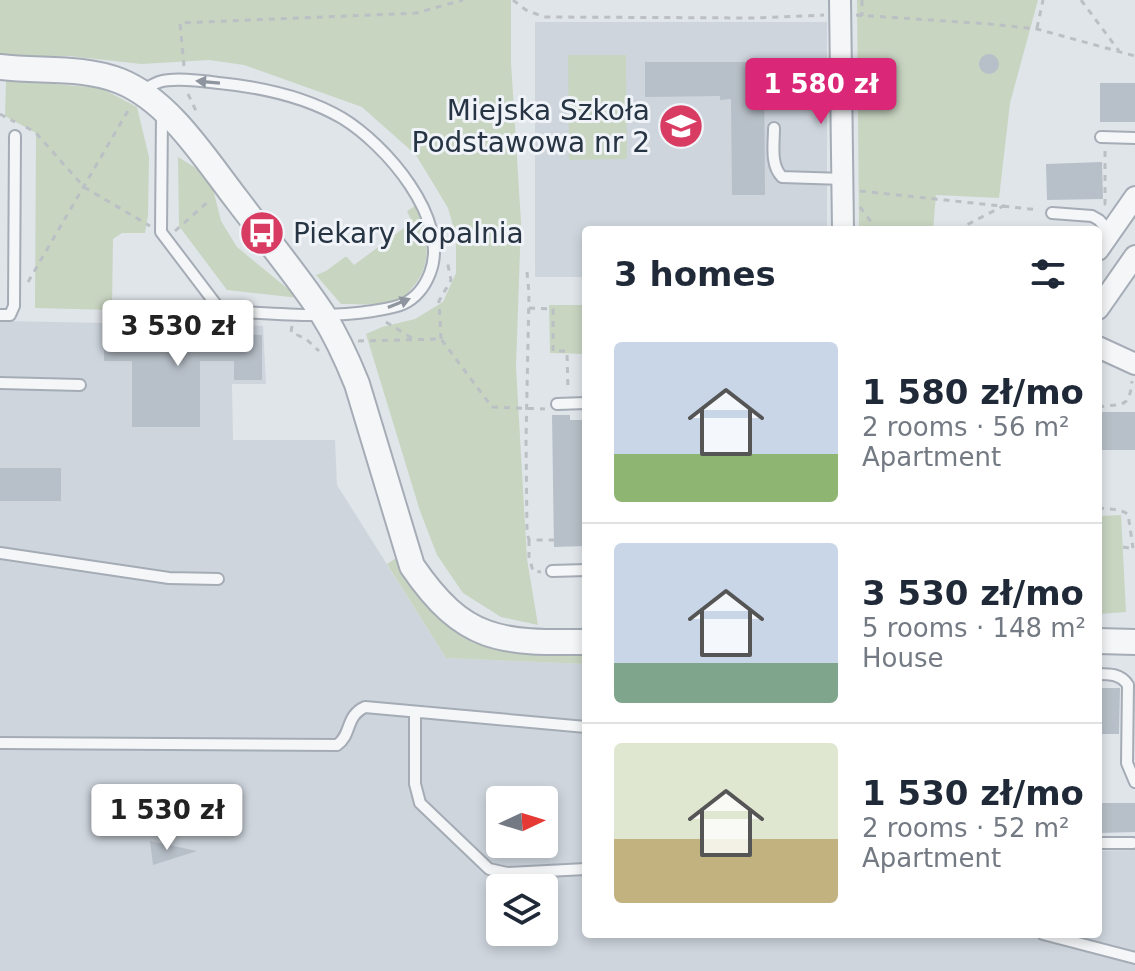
<!DOCTYPE html>
<html lang="en">
<head>
<meta charset="utf-8">
<style>
  :root { --surface:#fff; --page:#f6f6f7; --text:#1f2937; --muted:#747a83; --line:#e0e1e3; --accent:#db2777 }
  body { margin:0; font-family:"DejaVu Sans",sans-serif; background:var(--page); color:var(--text); height:100vh; display:flex; flex-direction:column; font-size:30px; white-space:nowrap }
  * { box-sizing:border-box; margin:0 }
  p { font-size:26px; color:var(--muted) }
  .icon { flex:none; width:44px; height:44px; fill:none; stroke:currentColor; stroke-width:2; stroke-linecap:round; stroke-linejoin:round }
  .map { position:relative; flex:1; overflow:hidden }
  .panel { position:absolute; left:582px; top:226px; width:520px; height:712px; display:flex; flex-direction:column; background:var(--surface); border-radius:8px; box-shadow:0 4px 12px #0003 }
  .panel>* { flex:none }
  .needle { width:52px; rotate:86deg }
  .buttons { position:absolute; left:486px; top:786px; display:grid; gap:16px }
  .buttons a { display:grid; place-items:center; width:72px; height:72px; border-radius:8px; background:var(--surface); box-shadow:0 4px 12px #0003; font-size:40px }
  .price { position:absolute; translate:-50% -68px; padding:0 18px; border-radius:8px; background:#fff; color:#222; font-size:26px; line-height:52px; filter:drop-shadow(0 2px 4px #0008) }
  .price::after { content:''; position:absolute; left:50%; top:48px; width:24px; height:18px; margin-left:-12px; background:inherit; clip-path:polygon(0 0,100% 0,50% 100%) }
  .price.selected { background:var(--accent); color:#fff }
  ul { padding:0; list-style:none }
  li { display:flex; align-items:center; gap:24px; height:200px; padding:0 32px }
  li+li { border-top:2px solid var(--line) }
  li span { display:grid; place-items:center; flex:none; width:224px; height:160px; border-radius:8px; color:#555 }
  li>.icon { margin-inline-start:auto }
  span .icon { width:96px; height:96px; fill:#fffc; stroke-width:1 }
  li b { font-size:34px }
  h2 { display:flex; justify-content:space-between; align-items:center; height:96px; padding:0 32px; font-size:34px }
  .map>svg:first-child { display:block }
</style>
</head>
<body>
<div class="map">
<svg width="1135" height="971" viewBox="0 0 1135 971">
  <rect width="100%" height="100%" fill="#e0e5ea"/>
  <path fill="#ced5dd" fill-rule="evenodd" d="M535,22H827V230H586V277H535Z
    M0,321L263,326L266,384H232L233,440H335L337,485L446,658L586,664V934H1098V851L1135,850V971H0ZM500,800H544V844H500ZM500,888H544V932H500Z"/>
  <path fill="#c8d5c1" d="M0,0H511V62L521,222L516,367L527,559L538,625L501,617L463,593L437,555L420,511L366,334L382,327L415,319L443,302L456,273V236L448,208L416,155L362,107L244,65L209,60L141,64L69,56L2,58L0,57Z
    M857,0H1038L1010,103L999,198L936,195L933,230H859Z
    M568,55H626L627,159L569,160Z
    M6,80L101,88L137,107L149,157L148,215L145,233H122L113,239L112,310L35,308L36,133L5,116Z
    M178,157L204,173L213,189L221,221L237,247L299,298L227,290L179,226Z
    M415,206C428,235 434,263 412,288C409,291 407,295 403,297C388,307 359,304 341,304L316,275L326,271L345,257H347L354,265L412,222L407,211Z
    M549,305H586V354L550,353Z
    M1121,515L1126,612L1098,614V516Z
    M398,557C408,591 441,629 475,643C507,657 551,653 586,654V664L446,658L387,564Z"/>
  <path fill="#b7bfc8" d="M979 64a10 10 0 1 1 20 0a10 10 0 1 1-20 0Z
    M645,62H764L765,195H732L731,99L720,100V96L645,97Z
    M1100,83H1135V122H1100Z
    M1102,162L1103,199L1047,200L1046,164Z
    M104,328H232V334L262,335V380H234V361H200V427H132V361H104Z
    M1098,412H1135V450H1098Z
    M552,415H570V420H586V546L554,547Z
    M0,468H61V501H0Z
    M1098,688H1120L1119,734H1098Z
    M1098,803H1135V832L1098,833Z
    M150,841L197,851L153,865Z"/>
  <g fill="none" stroke-linecap="round" stroke-linejoin="round">
    <g stroke="#a5acb5" stroke-width="14">
      <path id="service" d="M142,90C148,88 153,84 159,82C174,77 203,81 219,83C260,87 306,97 342,118C385,144 451,219 430,273C425,286 416,298 403,304C394,308 383,309 373,311C323,319 272,313 221,311L161,232L162,114
        M774,128C774,144 770,165 782,177L844,179
        M1101,137L1135,138
        M1052,213L1092,216L1099,220L1110,232
        M0,315H10L14,306L15,136
        M0,383L80,385
        M557,404L586,403
        M0,553L169,578L218,579
        M552,571L586,570
        M1098,674C1110,674 1121,674 1128,685L1127,763L1135,782
        M415,712V784L420,803L489,869L507,873L586,869
        M0,743L337,745C352,735 345,716 365,707L586,727
        M1098,843H1133
        M1043,934L1135,958"/>
    </g>
    <g stroke="#a5acb5" stroke-width="24">
      <path id="minor" d="M840,0L843,230
        M1098,250L1135,197
        M1098,309L1135,256
        M1098,347L1135,364"/>
    </g>
    <g stroke="#a5acb5" stroke-width="28">
      <path id="tertiary" d="M0,67C40,72 82,66 120,81C170,101 206,160 238,201C266,238 296,274 322,313C336,335 347,359 357,384L412,566C464,642 500,643 586,642
        M1098,641L1135,642"/>
    </g>
    <path stroke="#bbc0c5" stroke-width="3" stroke-dasharray="6 6" stroke-linecap="butt" d="M513,0L526,10L544,17L756,18L824,15
      M862,0V16
      M1081,0L1119,51
      M856,15L990,24L1037,29L1135,56
      M1037,28L1043,0
      M184,66L180,23L416,13L463,0
      M188,94L198,115
      M0,114L15,122
      M26,127L36,133L84,187L150,226
      M1105,151V204H1108
      M860,191L1039,210
      M860,207L877,230
      M957,230L1005,205
      M175,231L211,199
      M527,272L529,293L526,439L527,532L529,540H554
      M28,282L129,109
      M529,308L553,309V351H567L568,391
      M386,322L415,340
      M292,326L291,332L306,339L319,351
      M441,339L439,301L451,280L447,260
      M358,341L441,339L492,407L545,409
      M1098,407C1124,403 1129,409 1132,381
      M1098,508L1120,510L1128,514L1133,548
      M529,540V557L533,571L541,572
      M1123,547L1135,549"/>
    <use href="#service" stroke="#f4f6f8" stroke-width="10"/>
    <use href="#minor" stroke="#f4f6f8" stroke-width="20"/>
    <use href="#tertiary" stroke="#f4f6f8" stroke-width="24"/>
  </g>
  <defs><path id="oneway-solid" d="M-6-.8H1V-3.2L6.5 0L1 3.2V.8H-6Z" transform="scale(2)"/></defs>
  <g fill="#8e959e">
    <use href="#oneway-solid" transform="translate(208 82) rotate(-175)"/>
    <use href="#oneway-solid" transform="translate(399 303) rotate(-22)"/>
  </g>
  <defs>
    <g id="school-disc" transform="scale(2.3)"><circle r="9.5" fill="#d93c62" stroke="#f0f4f8"/><path d="M0-5L7-2L0 1L-7-2ZM-4 1L0 2.5L4 1V4Q0 6-4 4Z" fill="#fff"/></g>
    <g id="bus-disc" transform="scale(2.3)"><circle r="9.5" fill="#d93c62" stroke="#f0f4f8"/><path d="M-5-6H5V4H4V6H2V4H-2V6H-4V4H-5ZM-3.5-4V0h7V-4ZM-3.5 1.2v1.5H-2V1.2ZM2 1.2v1.5H3.5V1.2Z" fill="#fff"/></g>
  </defs>
  <g fill-rule="evenodd">
    <use href="#school-disc" x="681" y="126"/>
    <use href="#bus-disc" x="262" y="233"/>
  </g>
  <g text-anchor="middle" stroke-width="6" stroke-linejoin="round" paint-order="stroke">
    <g font-size="28" fill="#273443" stroke="#f0f4f8" text-anchor="end">
      <text x="650" y="120">Miejska Szkoła<tspan x="650" dy="32">Podstawowa nr 2</tspan></text>
      <text x="293" y="243" text-anchor="start">Piekary Kopalnia</text>
    </g>
  </g>
</svg>
<div class="buttons">
<a><svg class="needle" viewBox="-14 -14 28 28"><path d="M0-13l5 13h-10z" fill="#e53935"/><path d="M0 13l5-13h-10z" fill="#747a83"/></svg></a>
<a><svg class="icon" aria-label="layers" viewBox="0 0 24 24"><path d="M12 4l9 5-9 5-9-5zM3 14l9 5 9-5"/></svg></a>
</div>
<b class="price selected" style="left:821px;top:126px">1 580 zł</b>
<b class="price" style="left:178px;top:368px">3 530 zł</b>
<b class="price" style="left:167px;top:852px">1 530 zł</b>
<section class="panel">
<h2>3 homes<svg class="icon" aria-label="filters" viewBox="0 0 24 24"><path d="M4 7h16M4 17h16"/><circle cx="9" cy="7" r="2"/><circle cx="15" cy="17" r="2"/></svg></h2>
<ul>
<li><span style="background:linear-gradient(#c9d6e8 70%,#8fb573 0)"><svg class="icon" aria-label="home" viewBox="0 0 24 24"><path d="M3 11l9-7 9 7M6 9v11h12V9"/></svg></span><div><b>1 580 zł/mo</b><p>2 rooms · 56 m²</p><p>Apartment</p></div></li>
<li><span style="background:linear-gradient(#c9d6e8 75%,#7fa58c 0)"><svg class="icon" aria-label="home" viewBox="0 0 24 24"><path d="M3 11l9-7 9 7M6 9v11h12V9"/></svg></span><div><b>3 530 zł/mo</b><p>5 rooms · 148 m²</p><p>House</p></div></li>
<li><span style="background:linear-gradient(#dfe7d0 60%,#c2b280 0)"><svg class="icon" aria-label="home" viewBox="0 0 24 24"><path d="M3 11l9-7 9 7M6 9v11h12V9"/></svg></span><div><b>1 530 zł/mo</b><p>2 rooms · 52 m²</p><p>Apartment</p></div></li>
</ul>
</section>
</div>
</body>
</html>
